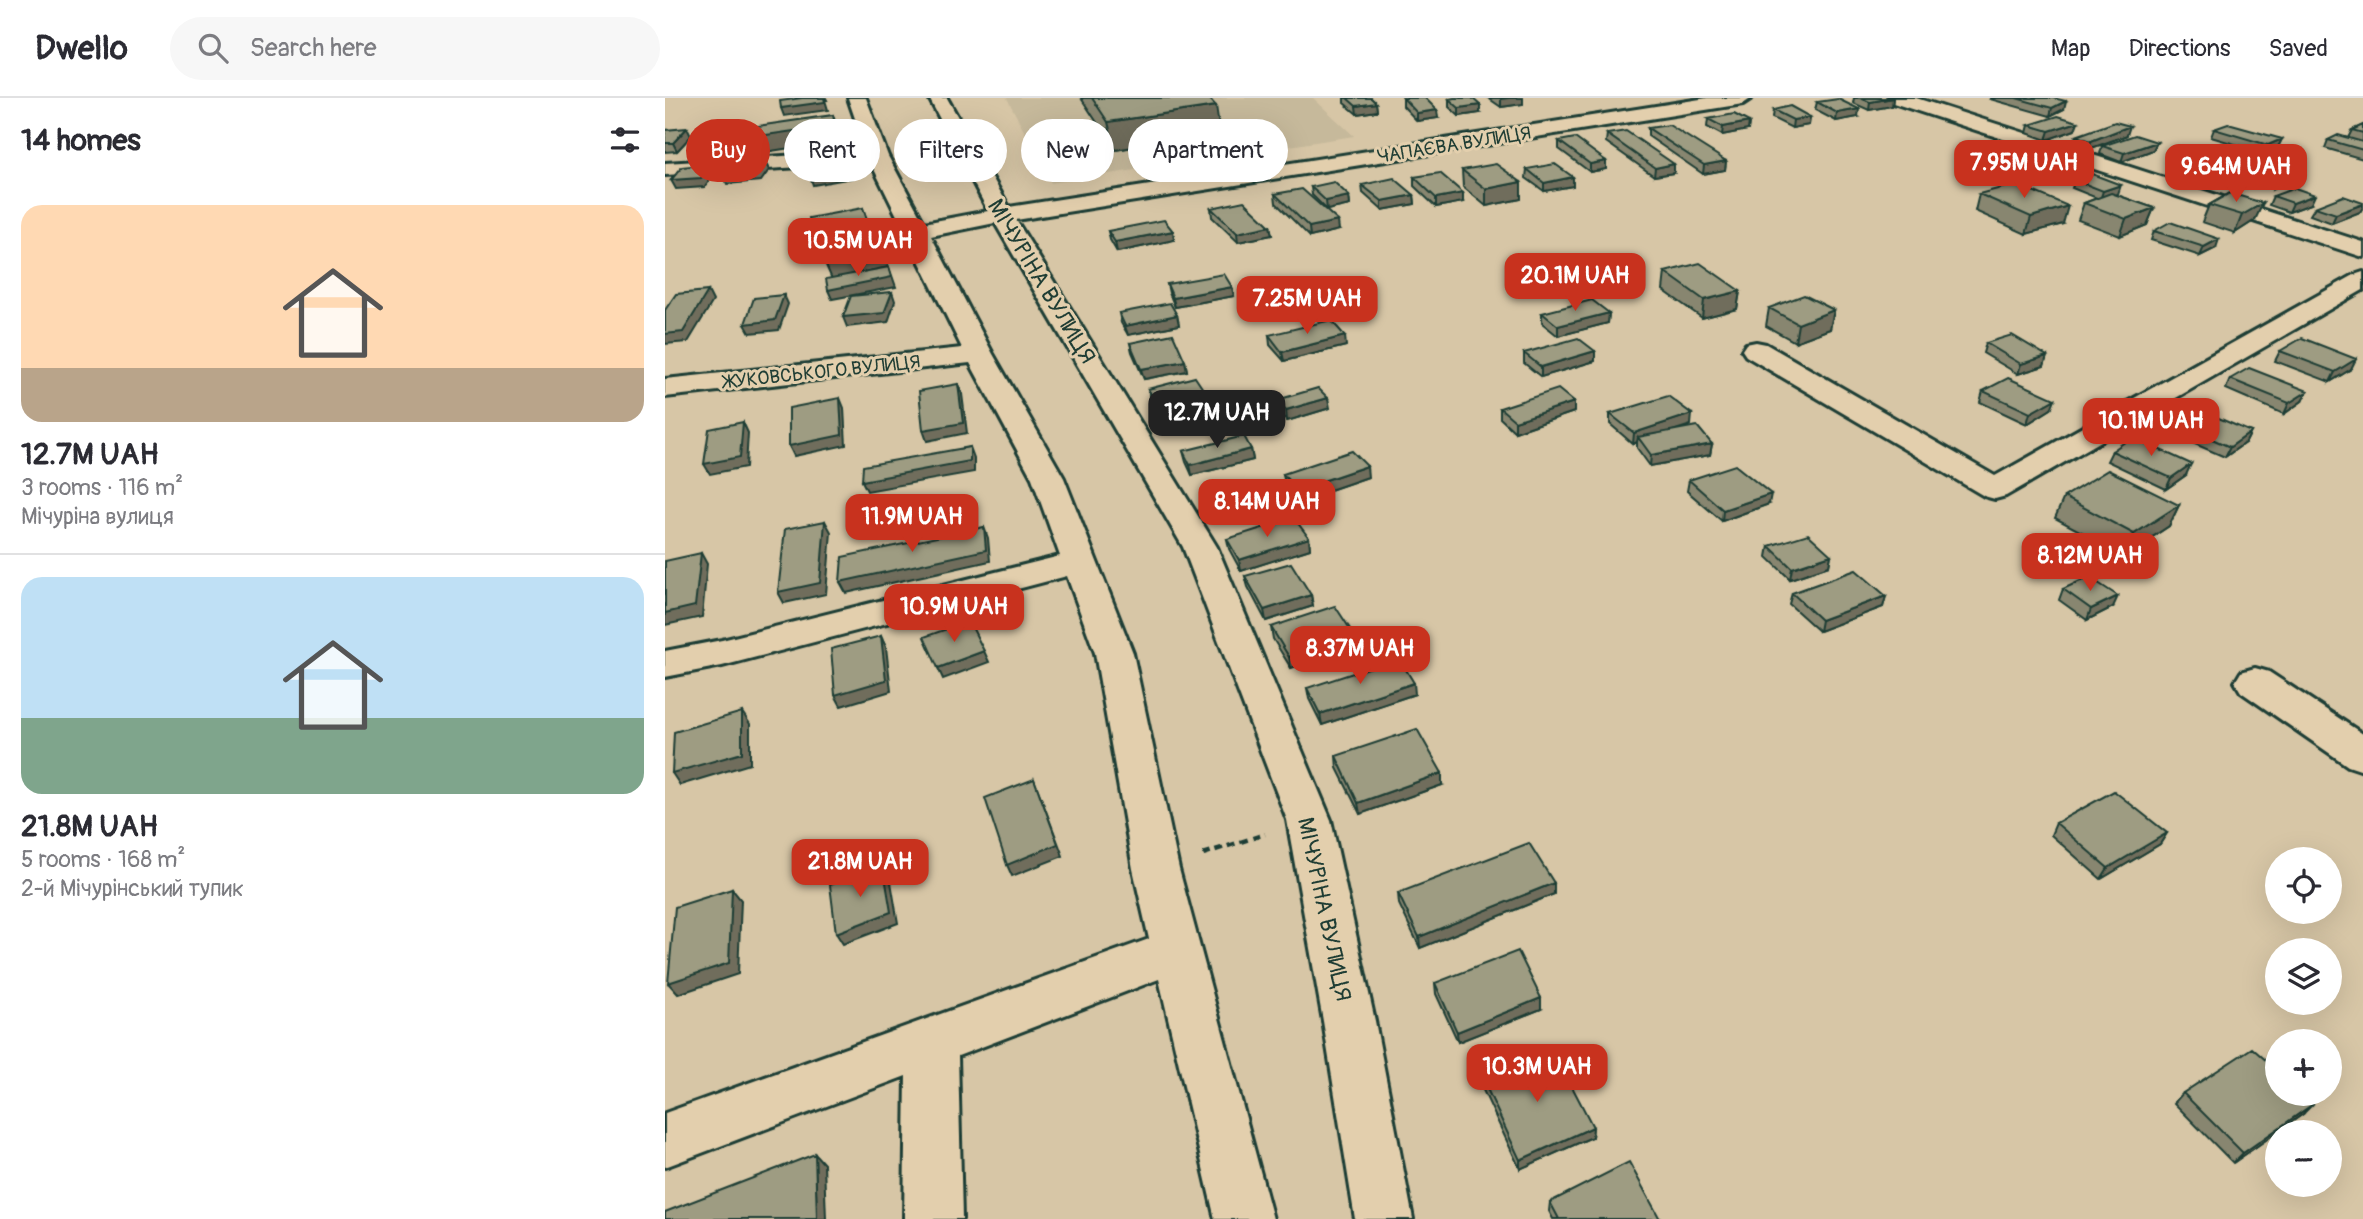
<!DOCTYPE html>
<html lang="en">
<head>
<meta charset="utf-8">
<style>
  :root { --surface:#fff; --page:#f7f7f7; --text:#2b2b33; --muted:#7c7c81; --line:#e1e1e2; --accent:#c8321e }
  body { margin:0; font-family:Pangolin,sans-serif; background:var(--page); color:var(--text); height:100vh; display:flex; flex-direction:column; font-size:26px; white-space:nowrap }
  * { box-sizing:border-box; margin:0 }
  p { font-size:23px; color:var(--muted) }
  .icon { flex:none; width:38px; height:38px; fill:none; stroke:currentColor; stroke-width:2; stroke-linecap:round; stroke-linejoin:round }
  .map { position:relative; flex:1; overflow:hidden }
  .sheet { display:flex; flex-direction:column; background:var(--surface); width:665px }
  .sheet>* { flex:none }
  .guide { position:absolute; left:21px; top:21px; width:665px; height:63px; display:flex; gap:14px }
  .controls { position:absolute; left:1600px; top:749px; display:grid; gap:14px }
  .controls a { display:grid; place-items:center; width:77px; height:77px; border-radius:50%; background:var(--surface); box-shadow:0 7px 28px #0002; font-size:35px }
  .price { position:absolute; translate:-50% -60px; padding:0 16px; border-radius:14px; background:var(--accent); color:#fff; font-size:23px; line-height:46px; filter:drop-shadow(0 2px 4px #0008) }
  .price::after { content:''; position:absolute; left:50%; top:42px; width:21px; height:16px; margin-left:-10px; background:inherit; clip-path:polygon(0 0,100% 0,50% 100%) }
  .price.active { background:#222; color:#fff }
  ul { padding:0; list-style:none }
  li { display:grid; align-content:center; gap:14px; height:371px; padding:0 21px }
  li+li { border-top:2px solid var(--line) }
  li span { display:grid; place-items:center; height:217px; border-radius:21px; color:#555 }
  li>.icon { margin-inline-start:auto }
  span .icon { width:126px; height:126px; fill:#fffc; stroke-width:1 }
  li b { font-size:30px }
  h2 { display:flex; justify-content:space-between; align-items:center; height:84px; padding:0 21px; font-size:30px }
  .tag { padding:0 24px; border-radius:32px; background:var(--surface); box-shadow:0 7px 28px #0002; font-size:24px; line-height:63px }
  .tag.active { background:var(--accent); color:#fff }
  header { display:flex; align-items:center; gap:42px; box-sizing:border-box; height:98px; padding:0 35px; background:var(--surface); border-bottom:2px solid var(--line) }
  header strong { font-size:33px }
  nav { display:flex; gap:38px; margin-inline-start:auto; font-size:24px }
  .search { width:490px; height:63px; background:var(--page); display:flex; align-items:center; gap:18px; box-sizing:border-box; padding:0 24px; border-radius:38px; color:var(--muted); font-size:26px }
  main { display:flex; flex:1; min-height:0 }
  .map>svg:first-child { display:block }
</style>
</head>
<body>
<header>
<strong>Dwello</strong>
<div class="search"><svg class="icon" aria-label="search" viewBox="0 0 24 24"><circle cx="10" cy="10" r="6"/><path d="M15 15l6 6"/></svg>Search here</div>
<nav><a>Map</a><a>Directions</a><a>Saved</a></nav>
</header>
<main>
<section class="sheet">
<h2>14 homes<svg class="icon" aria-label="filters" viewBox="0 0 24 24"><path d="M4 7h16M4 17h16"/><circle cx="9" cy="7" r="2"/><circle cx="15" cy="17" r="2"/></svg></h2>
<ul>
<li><span style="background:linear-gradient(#ffd9b3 75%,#b9a48a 0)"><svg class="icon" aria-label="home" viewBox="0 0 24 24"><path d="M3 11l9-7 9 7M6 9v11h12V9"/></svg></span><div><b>12.7M UAH</b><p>3 rooms · 116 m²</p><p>Мічуріна вулиця</p></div></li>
<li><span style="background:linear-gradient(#bfe0f5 65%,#7fa58c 0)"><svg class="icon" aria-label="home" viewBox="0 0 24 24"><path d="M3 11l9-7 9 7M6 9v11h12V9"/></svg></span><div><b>21.8M UAH</b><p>5 rooms · 168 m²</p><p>2-й Мічурінський тупик</p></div></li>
</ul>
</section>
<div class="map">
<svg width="1698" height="1121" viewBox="0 0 1698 1121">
  <rect width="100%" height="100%" fill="#d7c6a6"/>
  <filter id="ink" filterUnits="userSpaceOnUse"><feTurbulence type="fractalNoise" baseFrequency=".0143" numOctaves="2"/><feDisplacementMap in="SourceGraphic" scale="14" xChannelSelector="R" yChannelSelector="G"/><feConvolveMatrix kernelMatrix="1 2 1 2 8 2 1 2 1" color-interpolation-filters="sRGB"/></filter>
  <g filter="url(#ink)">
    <path fill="#c6b99b" d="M342,0H648L689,38L386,85Z"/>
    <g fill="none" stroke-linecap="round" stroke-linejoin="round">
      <g stroke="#1f3d34" stroke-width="6">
        <path id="minor" d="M183,0H201L223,58L259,125L323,113L264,0H282L344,109L1042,0H1087L1078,6L351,122L552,449L666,722L710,923L748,1121H690L658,923L622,722L518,449L330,125L266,138L328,256L399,380L468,555L514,771L608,1121H550L494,881L293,958L297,1121H239L241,978L0,1069V1015L484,841L468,771L430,555L402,478L57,568L0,579V553L57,542L395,458L367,380L305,265L0,299V281L297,250L206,65L0,77V65L201,53Z
          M1223,0H1251L1698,144V159L1225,4Z
          M1698,174V192L1341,398L1330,401L1319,398L1081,258L1077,252L1081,246L1091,244L1101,246L1330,378L1689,177Z
          M1590,570L1604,574L1698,636V673L1683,668L1576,594L1570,584L1576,574Z"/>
      </g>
      <path stroke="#1f3d34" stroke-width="4.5" stroke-dasharray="8 5" stroke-linecap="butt" d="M538,756L600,736"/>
      <use href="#minor" fill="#e3cfad" fill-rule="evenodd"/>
    </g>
    <path fill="#888670" stroke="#1f3d34" stroke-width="2" d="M416,0H544L555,35L450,52Z
      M679,0H706L711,5L712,13L692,16L679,5Z
      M738,0L773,20L752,23L738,8Z
      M823,0H858V6L836,9Z
      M1189,0H1228L1227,8L1204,12L1188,5Z
      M1326,0H1388L1399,11L1385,18L1325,1Z
      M784,1L815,15L794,18L784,9Z
      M1152,4L1193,19L1171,23L1150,12Z
      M1108,12L1145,19L1144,27L1127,30L1107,20Z
      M1043,21L1084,24L1083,32L1057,37L1042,29Z
      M1364,27L1410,32L1381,42L1362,35Z
      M1698,27V61L1660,50L1663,42L1683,40L1687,32Z
      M983,30L1061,63L1060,72L1038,76L983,38Z
      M1549,31L1617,41L1613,49L1600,55L1546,39Z
      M0,32L26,38L12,53L0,54Z
      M942,36L1009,75L989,78L941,44Z
      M1462,37L1424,51L1409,46L1411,38Z
      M894,43L941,63V71L925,74L894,51Z
      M1492,44L1488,52L1456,64L1435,56L1437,48Z
      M1359,56L1407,58L1402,75L1382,82L1355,72Z
      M1544,65L1540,74L1520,82L1501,76L1504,68Z
      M862,71L908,79V88L879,93L861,80Z
      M797,72L856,84V101L821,108L798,89Z
      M1587,75L1625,80L1608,91L1583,84Z
      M749,79L798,104L771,109L749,88Z
      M1410,82L1489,110L1482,127L1455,138L1413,122L1419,105L1432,100L1407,90Z
      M697,87L749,97L750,106L717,112L698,95Z
      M646,89L684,98L685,107L662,112L647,97Z
      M1565,95L1590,122L1570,135L1537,124L1544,107Z
      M610,96L674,132L645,139L611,105Z
      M1314,96L1398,126L1361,136L1310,113Z
      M1608,98L1646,106L1624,114L1604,107Z
      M1698,105V109L1695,114L1667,125L1645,117L1650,109Z
      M546,110L605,128L607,137L573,144L547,119Z
      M443,133H508L509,142L452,154L445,142Z
      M1489,133L1551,150L1535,158L1486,142Z
      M1000,174L1075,193L1072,211L1037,220L998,192Z
      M502,186L567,189L569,198L510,209L504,195Z
      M1104,210L1169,212L1165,231L1130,244L1101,228Z
      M454,215L512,217L514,227L463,237L456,225Z
      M877,215H944L943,225L893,238L877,225Z
      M604,237L681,248L619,263L605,247Z
      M465,245L520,263L522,273L479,281L467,254Z
      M1321,245L1382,258L1379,268L1353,276L1318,255Z
      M930,253V263L876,279L859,265V255Z
      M1615,253L1686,271L1665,284L1610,263Z
      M1565,281L1637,303L1619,316L1561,291Z
      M483,291L548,313L500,325L486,301Z
      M1318,293L1386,311L1362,326L1315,304Z
      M612,302L665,310L622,323L614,312Z
      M835,310L909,314L850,334L835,320Z
      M945,316L1026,327L1007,333L1047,346L1045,357L985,368L972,350V344L968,346L945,326Z
      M1498,319L1586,334L1581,344L1560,359L1493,330Z
      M586,351L588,362L527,377L521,364L518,353Z
      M1447,353L1521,377L1501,391L1442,363Z
      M618,376L703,379L633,403L620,387Z
      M1024,382L1104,406L1057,423L1022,393Z
      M1399,399L1514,407L1504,428L1460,457L1390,420Z
      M644,440L645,451L576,473L564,451L562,441Z
      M1104,448L1166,457L1164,468L1125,481L1102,459Z
      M580,478L646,497L648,508L601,523L583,489Z
      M1398,491L1448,509L1422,522L1394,502Z
      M1127,495L1221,498L1218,509L1154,533L1124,506Z
      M606,529L690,548L626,570L608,541Z
      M642,590L750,596L657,627L644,601Z
      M671,658L777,687L695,716L672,670Z
      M1391,725L1502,735L1495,746L1436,781L1386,737Z
      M733,795L889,796L755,850L734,806Z
      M770,885L876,911L793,944L771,896Z
      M817,980L928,1029L927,1039L855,1071L817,990Z
      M1518,995L1638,1016L1568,1065L1509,1005Z
      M885,1104L995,1121H888L884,1113Z"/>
    <path fill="#6f6d5b" stroke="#1f3d34" stroke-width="2" d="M131,0H161L162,2H160L163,12L119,18L116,10L133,6Z
      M844,0H858V6L836,9V1Z
      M1228,0L1227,8L1204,12L1205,4Z
      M1401,3L1399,11L1385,18L1387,10Z
      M711,5L712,13L692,16L691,8Z
      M815,7V15L794,18V10Z
      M551,8L555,35L450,52L443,24Z
      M1194,11L1193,19L1171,23L1172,15Z
      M772,12L773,20L752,23V15Z
      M168,17L176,42L88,56L81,40Z
      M1145,19L1144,27L1127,30L1128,22Z
      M1084,24L1083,32L1057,37L1058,29Z
      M1413,24L1410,32L1381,42L1384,33Z
      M1465,28L1462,37L1424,51L1426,43Z
      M22,30L26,38L12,53L8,45Z
      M1617,41L1613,49L1600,55L1603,47Z
      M1492,44L1488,52L1456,64L1459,55Z
      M181,56L184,64L187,80L148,87L145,78Z
      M1407,58L1402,75L1382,82L1387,65Z
      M100,63L104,72L96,83L62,86L58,77Z
      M941,63V71L925,74V66Z
      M1061,63L1060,72L1038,76L1039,67Z
      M1544,65L1540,74L1520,82L1523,74Z
      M46,66L50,75L40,89L11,91L6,82Z
      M1009,66V75L989,78L990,70Z
      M1629,71L1625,80L1608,91L1612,82Z
      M908,79V88L879,93V85Z
      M856,84V101L821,108V91Z
      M1456,87L1453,96L1435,102L1438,93Z
      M798,95V104L771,109V100Z
      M749,97L750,106L717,112V103Z
      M1650,97L1646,106L1624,114L1628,105Z
      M684,98L685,107L662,112L661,103Z
      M1598,105L1590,122L1570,135L1577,117Z
      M1698,106V109L1695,114L1667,125L1671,116Z
      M1403,108L1398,126L1361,136L1366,119Z
      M198,110L206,134L151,144L148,134Z
      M1489,110L1482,127L1455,138L1461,121Z
      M673,123L674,132L645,139L644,129Z
      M605,128L607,137L573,144L572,135Z
      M508,133L509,142L452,154L450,144Z
      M1554,141L1551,150L1535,158L1539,149Z
      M217,151L224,169L167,181L159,163Z
      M224,169L231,189L167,201L163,192Z
      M567,189L569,198L510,209L508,200Z
      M43,193L48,203L23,244L0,246V236Z
      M1075,193L1072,211L1037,220L1039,202Z
      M227,194L230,203L223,224L182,229L178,219Z
      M119,197L123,206L114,232L85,235L80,226Z
      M1169,212L1165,231L1130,244L1133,226Z
      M944,215L943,225L893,238V228Z
      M512,217L514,227L463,237L460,228Z
      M680,238L681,248L619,263L617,254Z
      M930,253V263L876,279V269Z
      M1382,258L1379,268L1353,276L1356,266Z
      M1691,261L1686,271L1665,284L1670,274Z
      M520,263L522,273L479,281L476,271Z
      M293,286L297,296L302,335L262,343L258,332Z
      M1643,293L1637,303L1619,316L1624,305Z
      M175,300L179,310L181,347L129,358L124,348Z
      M663,300L665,310L622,323L621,312Z
      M1390,301L1386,311L1362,326L1365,315Z
      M546,303L548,313L500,325L498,315Z
      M909,304V314L850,334V323Z
      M1027,316L1026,327L976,343L973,339L972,344L968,346L969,335Z
      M78,324L83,335L81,369L45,376L39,366Z
      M1586,334L1581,344L1560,359L1565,349Z
      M1047,346L1045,357L985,368L986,357Z
      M305,349L309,360V374L202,393L197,383Z
      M586,351L588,362L527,377L525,367Z
      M1526,366L1521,377L1501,391L1506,380Z
      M702,368L703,379L633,403L631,392Z
      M1106,396L1104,406L1057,423L1058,412Z
      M1514,407L1504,428L1460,457L1469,436Z
      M160,423L166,434L161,496L119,505L113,494Z
      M319,429L323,440L325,463L181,495L175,484Z
      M644,440L645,451L576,473L574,462Z
      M36,455L42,466L37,519L0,527V515Z
      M1166,457L1164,468L1125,481L1127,470Z
      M646,497L648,508L601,523L599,512Z
      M1221,498L1218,509L1154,533L1156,522Z
      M1453,498L1448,509L1422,522L1426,511Z
      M689,537L690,548L626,570L624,559Z
      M216,538L221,549L226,593L176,608L170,597Z
      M319,553L324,564L278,581L273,570Z
      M749,585L750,596L657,627L655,616Z
      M77,614L85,626V666L15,687L7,675Z
      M777,675V687L695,716L693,705Z
      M369,681L398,758L347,778L342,767Z
      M1502,735L1495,746L1436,781L1443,770Z
      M218,767L225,778L233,825L178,846L171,835Z
      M889,785V796L755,850L754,839Z
      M67,791L76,802L73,876L13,896L3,885Z
      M876,900V911L793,944L792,934Z
      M1648,1006L1638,1016L1568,1065L1578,1055Z
      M928,1029L927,1039L855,1071V1062Z
      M150,1056L159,1066L161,1121H152Z"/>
    <path fill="#9e9c82" stroke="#1f3d34" stroke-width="2" d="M137,0H159L160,4L116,10L115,3Z
      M427,0H544L551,8L443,24Z
      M682,0H706L711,5L691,8Z
      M738,0H760L772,12L752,15Z
      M789,0H807L815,7L794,10L784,1Z
      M1195,0H1228L1205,4Z
      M1351,0H1388L1401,3L1387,10Z
      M1173,1L1194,11L1172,15L1152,4Z
      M1125,8L1145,19L1128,22L1108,12Z
      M1069,16L1084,24L1058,29L1043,21Z
      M168,17L170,27L81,40L79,30Z
      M1393,18L1413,24L1384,33L1364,27Z
      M1450,24L1465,28L1426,43L1411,38Z
      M1563,26L1617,41L1603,47L1549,31Z
      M1004,27L1061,63L1039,67L983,30Z
      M1698,27V35L1687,32Z
      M22,30L8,45H0V32Z
      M961,33L1009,66L990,70L942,36Z
      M1470,37L1492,44L1459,55L1437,48Z
      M1673,37L1698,44V52L1663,42Z
      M910,40L941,63L925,66L894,43Z
      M1380,49L1407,58L1387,65L1359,56Z
      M181,56L184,72L145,78L142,62Z
      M1524,59L1544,65L1523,74L1504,68Z
      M100,63L92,75L58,77L67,66Z
      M1603,65L1629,71L1612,82L1587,75Z
      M46,66L36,80L6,82L17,69Z
      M831,66L856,84L821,91L797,72Z
      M890,66L908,79L879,85L862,71Z
      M775,75L798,95L771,100L749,79Z
      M1427,76L1456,87L1438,93L1410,82Z
      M729,80L749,97L717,103L697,87Z
      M669,84L684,98L661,103L646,89Z
      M1351,86L1403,108L1366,119L1314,96Z
      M1630,90L1650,97L1628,105L1608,98Z
      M637,91L673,123L644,129L610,96Z
      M1446,95L1489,110L1461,121L1419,105Z
      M1565,95L1598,105L1577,117L1544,107Z
      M1678,98L1698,105V106L1671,116L1650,109Z
      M579,103L605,128L572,135L546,110Z
      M198,110L203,125L148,134L144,120Z
      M499,122L508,133L450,144L443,133Z
      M1505,124L1554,141L1539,149L1489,133Z
      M212,141L217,151L159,163L155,153Z
      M1035,165L1075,193L1039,202L1000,174Z
      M224,169L227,179L163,192L161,181Z
      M559,176L567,189L508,200L502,186Z
      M43,193L18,234L0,236V212L11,196Z
      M227,194L219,215L178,219L186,198Z
      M119,197L110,222L80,226L89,200Z
      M1139,197L1169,212L1133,226L1104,210Z
      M927,202L944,215L893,228L877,215Z
      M505,205L512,217L460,228L454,215Z
      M666,222L680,238L617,254L604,237Z
      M508,236L520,263L476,271L465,245Z
      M1347,237L1382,258L1356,266L1321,245Z
      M913,240L930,253L876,269L859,255Z
      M1637,240L1691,261L1670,274L1615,253Z
      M1584,270L1643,293L1624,305L1565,281Z
      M530,279L546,303L498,315L483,291Z
      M1343,280L1390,301L1365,315L1318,293Z
      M293,286L298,325L258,332L254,293Z
      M653,290L663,300L621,312L612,302Z
      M893,291L909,304L850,323L835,310Z
      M1003,298L1027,316L969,335L945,316Z
      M175,300L177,337L124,348V310Z
      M1519,305L1586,334L1565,349L1498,319Z
      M78,324L75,359L39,366L44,331Z
      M1032,328L1047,346L986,357L973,339Z
      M579,338L586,351L525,367L518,353Z
      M1467,339L1526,366L1506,380L1447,353Z
      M305,349V363L197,383L198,368Z
      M687,353L702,368L631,392L618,376Z
      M1070,367L1106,396L1058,412L1024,382Z
      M1443,372L1514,407L1469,436L1399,399Z
      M629,420L644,440L574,462L562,441Z
      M160,423L155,485L113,494L120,431Z
      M319,429L321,452L175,484L177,459Z
      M1143,436L1166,457L1127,470L1104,448Z
      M36,455L30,508L0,515V463Z
      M626,465L646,497L599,512L580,478Z
      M1191,472L1221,498L1156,522L1127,495Z
      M1424,479L1453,498L1426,511L1398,491Z
      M670,508L689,537L624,559L606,529Z
      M304,523L319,553L273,570L259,539Z
      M216,538L221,582L170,597L166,551Z
      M734,560L749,585L655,616L642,590Z
      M77,614V655L7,675L9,634Z
      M752,631L777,675L693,705L671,658Z
      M369,681L393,746L342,767L320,700Z
      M1449,693L1502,735L1443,770L1391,725Z
      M864,745L889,785L754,839L733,795Z
      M218,767L226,814L171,835L165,787Z
      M67,791L64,865L3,885L10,809Z
      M853,853L876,900L792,934L770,885Z
      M887,950L928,1029L855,1062L817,980Z
      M1587,950L1612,972V996H1637L1648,1006L1578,1055L1518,995Z
      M150,1056L152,1121H0V1114Z
      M964,1064L995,1121H894L885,1104Z"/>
  </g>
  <g text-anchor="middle" stroke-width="6" stroke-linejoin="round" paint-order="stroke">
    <g font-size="19" fill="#1f3d34" stroke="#e3cfad">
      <text transform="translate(789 46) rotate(-9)" y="7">ЧАПАЄВА ВУЛИЦЯ</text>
      <text transform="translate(157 273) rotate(-6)" y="7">ЖУКОВСЬКОГО ВУЛИЦЯ</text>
    </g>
    <g font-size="23" fill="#1f3d34" stroke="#e3cfad">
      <text transform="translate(377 183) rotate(59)" y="8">МІЧУРІНА ВУЛИЦЯ</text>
      <text transform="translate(660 811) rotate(78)" y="8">МІЧУРІНА ВУЛИЦЯ</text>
    </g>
  </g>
</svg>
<div class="controls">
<a><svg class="icon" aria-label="locate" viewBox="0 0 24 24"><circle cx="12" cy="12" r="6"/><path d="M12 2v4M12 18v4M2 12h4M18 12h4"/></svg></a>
<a><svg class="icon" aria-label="layers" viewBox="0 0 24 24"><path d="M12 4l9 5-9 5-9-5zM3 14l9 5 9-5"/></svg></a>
<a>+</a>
<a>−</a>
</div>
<b class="price" style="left:1359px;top:102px">7.95M UAH</b>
<b class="price" style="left:1571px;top:106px">9.64M UAH</b>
<b class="price" style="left:193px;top:180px">10.5M UAH</b>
<b class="price" style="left:910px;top:215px">20.1M UAH</b>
<b class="price" style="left:642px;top:238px">7.25M UAH</b>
<b class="price active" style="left:552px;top:352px">12.7M UAH</b>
<b class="price" style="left:1486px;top:360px">10.1M UAH</b>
<b class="price" style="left:602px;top:441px">8.14M UAH</b>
<b class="price" style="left:247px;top:456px">11.9M UAH</b>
<b class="price" style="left:1425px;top:495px">8.12M UAH</b>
<b class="price" style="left:289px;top:546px">10.9M UAH</b>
<b class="price" style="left:695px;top:588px">8.37M UAH</b>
<b class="price" style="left:195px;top:801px">21.8M UAH</b>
<b class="price" style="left:872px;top:1006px">10.3M UAH</b>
<div class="guide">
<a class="tag active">Buy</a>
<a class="tag">Rent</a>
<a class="tag">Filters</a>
<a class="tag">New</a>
<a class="tag">Apartment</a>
</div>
</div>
</main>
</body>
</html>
